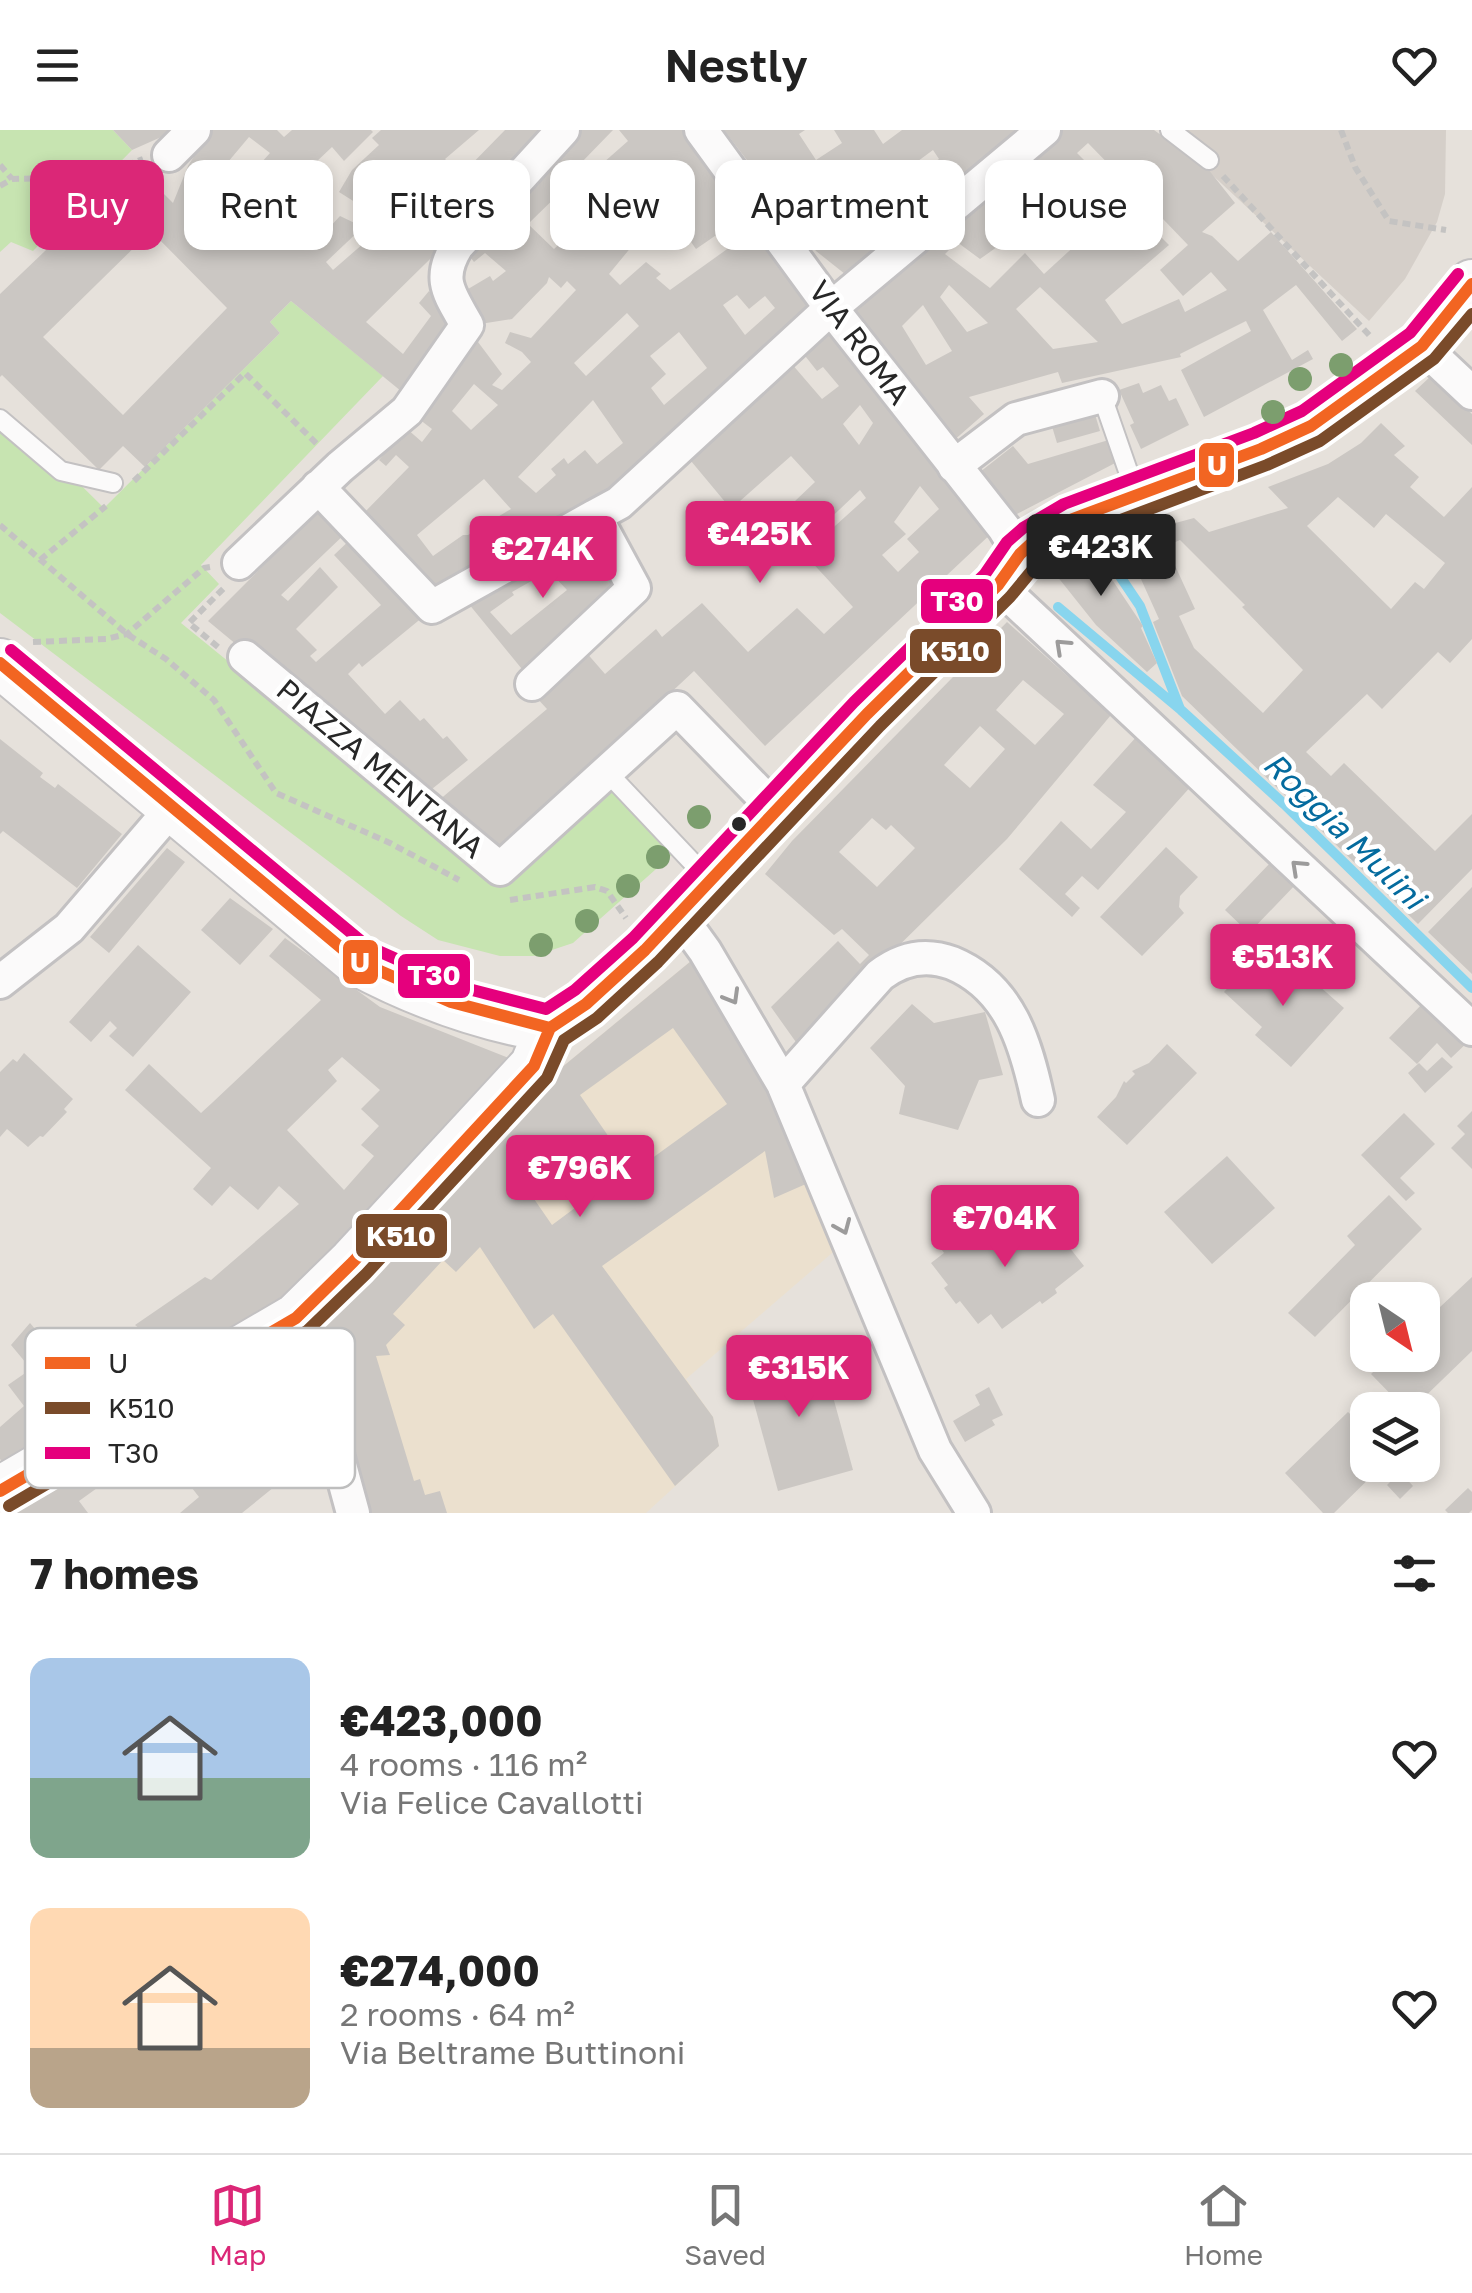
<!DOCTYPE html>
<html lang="en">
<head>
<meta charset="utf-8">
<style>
  :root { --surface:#fff; --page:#f2f2f2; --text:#222; --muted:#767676; --line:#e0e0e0; --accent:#db2777 }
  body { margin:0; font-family:"Golos Text",sans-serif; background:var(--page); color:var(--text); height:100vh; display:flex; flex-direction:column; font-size:38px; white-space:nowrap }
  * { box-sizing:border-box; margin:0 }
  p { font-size:32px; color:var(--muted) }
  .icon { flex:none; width:55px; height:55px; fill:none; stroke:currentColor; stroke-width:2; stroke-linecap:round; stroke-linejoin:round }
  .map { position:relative; height:1383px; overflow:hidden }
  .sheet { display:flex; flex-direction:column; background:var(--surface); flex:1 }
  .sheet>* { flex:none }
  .top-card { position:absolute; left:30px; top:30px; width:1412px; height:90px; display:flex; gap:20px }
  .needle { width:65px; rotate:145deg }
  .controls { position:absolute; left:1350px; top:1152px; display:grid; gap:20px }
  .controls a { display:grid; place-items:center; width:90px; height:90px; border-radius:20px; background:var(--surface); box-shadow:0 5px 15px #0003; font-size:50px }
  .price { position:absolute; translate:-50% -85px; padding:0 22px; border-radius:10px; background:var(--accent); color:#fff; font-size:32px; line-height:65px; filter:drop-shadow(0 2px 5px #0008) }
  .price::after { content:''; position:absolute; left:50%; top:60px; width:30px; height:22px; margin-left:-15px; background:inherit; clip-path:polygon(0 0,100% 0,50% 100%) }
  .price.selected { background:#222; color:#fff }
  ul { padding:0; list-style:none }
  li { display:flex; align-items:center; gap:30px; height:250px; padding:0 30px }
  li span { display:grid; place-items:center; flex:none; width:280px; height:200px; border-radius:20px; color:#555 }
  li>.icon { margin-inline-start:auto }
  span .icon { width:120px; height:120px; fill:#fffc; stroke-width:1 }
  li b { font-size:42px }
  h2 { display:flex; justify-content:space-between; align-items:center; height:120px; padding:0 30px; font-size:42px }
  .chip { padding:0 35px; border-radius:20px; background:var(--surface); box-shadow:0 5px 15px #0003; font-size:35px; line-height:90px }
  .chip.selected { background:var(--accent); color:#fff }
  header { display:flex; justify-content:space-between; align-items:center; height:130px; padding:0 30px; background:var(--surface); font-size:45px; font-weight:600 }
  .tab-bar { display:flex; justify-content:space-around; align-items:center; height:140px; border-top:2px solid var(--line); background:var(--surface); font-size:28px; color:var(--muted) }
  .tab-bar a { display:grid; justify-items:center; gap:5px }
  .tab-bar .selected { color:var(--accent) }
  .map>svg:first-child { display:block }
</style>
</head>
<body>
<header><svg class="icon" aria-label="menu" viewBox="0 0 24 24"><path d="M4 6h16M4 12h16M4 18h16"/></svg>Nestly<svg class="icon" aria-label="heart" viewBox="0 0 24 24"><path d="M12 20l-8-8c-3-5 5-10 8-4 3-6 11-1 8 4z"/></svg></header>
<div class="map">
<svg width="1472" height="1383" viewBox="0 0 1472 1383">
  <rect width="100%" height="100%" fill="#e6e1db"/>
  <path fill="#ebe0ce" d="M691,831L771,944L839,1117L686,1249L713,1287L719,1316L646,1383H369L317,1199L521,971Z"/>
  <path fill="#c7e4b1" d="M0,0H113L132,20L33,121L11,112L0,122Z
    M291,171L383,246L201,435L219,454L181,493L502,754L607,656L674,723L573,813L534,826H500L438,810L401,786L0,483V302L29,304L104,378L280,203L270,192Z"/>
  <path fill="#d5cfc9" d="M1164,0H1446L1445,64L1437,92L1405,149L1369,191Z"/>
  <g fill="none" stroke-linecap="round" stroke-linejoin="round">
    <path stroke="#88d5ee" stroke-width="10" d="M1111,433L1140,476L1180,579
      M1058,477L1181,580L1284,674L1472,858"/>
  </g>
  <path fill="#cbc7c3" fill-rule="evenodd" d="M113,0H177L132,20Z
    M210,0H277L284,7L292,0H371L373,2L344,31L332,17L295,52L307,65L302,70L328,99L340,86L363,97L326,132L333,140L372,106L380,88L339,62L352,40L379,15L372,8L381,0H479L445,29L461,45L505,0H551L482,78L366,192L403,224L431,186L419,173L429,161L439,175L455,189L407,266L291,171L270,192L280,203L145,337L123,316L99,340L2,245L0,247V164L135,35L173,73L188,36ZM249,7L270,23L231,66L212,51ZM151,101L227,178L123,285L43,207Z
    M573,0H613L580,34L614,76L627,60L603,33L628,11L619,0H684L741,88L696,119L677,92L661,106L651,93L609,144L620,155L646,132L661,144L656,148L670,160L751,102L819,183L630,348L437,464L415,434L410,440L359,388L409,337L396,325L386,336L379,330L406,298L422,312L432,299L415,286L472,204L502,244L492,255L502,260L531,232L522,222L505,213L510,202L531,208L576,160L567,151L561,158L549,147L547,153L512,189L480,194L463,162L490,146L493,151L506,141L485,123L474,132L465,120ZM566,57L570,62L574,60L598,90L594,93L588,87L554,119L528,94ZM737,165L749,179L765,166L775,178L745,205L723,175ZM627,183L639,196L586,246L574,233ZM679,202L707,238L664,275L651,258L666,244L650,226ZM474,254L498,275L471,300L452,281ZM593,270L623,313L597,334L585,320L568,334L564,328L551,339L556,345L536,363L518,347ZM484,349L511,379L468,405H463L433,426L417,405Z
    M724,0H805L799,4L816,30L842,13L834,0H874L883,14L902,0H1034L850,148L816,121ZM933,20L939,29L926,38L932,47L907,66L895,48ZM856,42L864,53L835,72L824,64Z
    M1061,0H1154L1208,39L1235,73L1202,102L1212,106L1238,131L1271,102L1357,199L1342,211L1296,155L1263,180L1292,230L1308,220L1313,229L1204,287L1181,240L1251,201L1246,191L1180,224L1181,227L1062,253L1058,242L969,267L984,284L952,312L892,240L849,174ZM1088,13L1125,51L1143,33L1155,44L1137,62L1188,115L1160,140L1183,166L1211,142L1227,160L1185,182L1179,169L1122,194L1105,170L1169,115L1077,23ZM1064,50L1104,89L1044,144L1025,123L990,158L945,124L957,112L980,129L1042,85L1033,74ZM949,155L988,193L967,202L940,167ZM1040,157L1098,212L1053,219L1016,179ZM923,175L952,221L926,235L902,196Z
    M830,198L995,400L765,616L694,541L501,721L438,671L547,579L535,566L585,521L605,544L656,499L662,507L702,473L748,522L797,478L824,504L853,477L774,391L815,352L791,326L731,379L686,325L791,233L822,269L839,256L823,237L817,241L802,222ZM860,275L873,293L859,315L843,294ZM920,356L939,379L907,409L919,422L898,442L882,425L906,404L894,392ZM860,360L866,368L825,405L819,399Z
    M1432,245L1472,284V315L1415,261Z
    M1139,253L1143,263L1161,255L1169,271L1176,268L1189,295L1141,319L1130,295L1134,293L1119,260Z
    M1094,281L1100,301L1057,313L1051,293Z
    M1381,293L1405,316L1394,325L1419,347L1410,357L1444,387L1472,357V509L1450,533L1438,522L1382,579L1367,564L1306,622L1331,646L1344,633L1435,721L1472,684V739L1418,794L1182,566L1153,492L1159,489L1131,427L1126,429L1114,401L1168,395L1194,388L1209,402L1288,378L1268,357L1328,334L1361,313ZM1338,367L1374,398L1386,384L1445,433L1424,459L1415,452L1391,479L1307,396ZM1180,410L1245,475L1242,477L1245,480L1303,540L1263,583L1194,518L1179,486L1195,479L1166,416Z
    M1112,309L1119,331L1015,385L980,342L1013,316L1028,334Z
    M325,374L349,400L281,465L288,471L320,437L338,457L296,499L317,520L310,526L316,532L381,475L334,425L355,405L429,482L362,537L359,533L348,544L385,584L400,570L420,591L424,588L443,609L447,606L468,630L432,659L242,509L237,515L208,491Z
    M1081,403L1143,496L1141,498L1157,533L1147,542L1096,495L1045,431Z
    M561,410L573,424L590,411L602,427L587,438L598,449L612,438L625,453L526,544L464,468ZM549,441L567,460L511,505L490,482L514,465L512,462Z
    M1007,492L1111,585L1007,709L798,915L771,877L838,811L860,834L869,825L842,799L834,805L765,744L792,711ZM1023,550L1064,584L1035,615L996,580ZM980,596L1005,619L970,658L944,635ZM872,688L886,700L891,695L915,718L877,757L839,722Z
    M1138,605L1193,654L1098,760L1082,746L1065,764L1080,778L1072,787L1019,739L1061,691L1091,719L1126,682L1093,655Z
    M0,609L43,643L40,647L55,658L58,654L122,704L77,758L3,701L0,704Z
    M1166,717L1198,747L1180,766L1179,777L1184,783L1142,826L1100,787Z
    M167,718L185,732L109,823L90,807Z
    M1273,730L1297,753L1249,803L1225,780Z
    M1472,757V844L1428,802Z
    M230,768L273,799L240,835L201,800Z
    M285,808L380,877L516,931L346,1115L255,1192L13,1347L0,1329V1297L24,1276L8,1255L31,1239L11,1215L30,1193L57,1225L46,1235L58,1252L112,1210L118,1215L140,1199L135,1195L205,1147L211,1150L299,1074L279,1056L258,1080L230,1056L212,1076L193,1059L211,1038L125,960L149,934L201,983L213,972L321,870L269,826ZM342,927L380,960L361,979L379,996L361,1015L374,1026L344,1060L287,1000L337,951L328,940Z
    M138,815L191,862L133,927L109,906L117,898L110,891L91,912L69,892Z
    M1259,824L1297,859L1309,847L1344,878L1291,937L1255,905L1262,897L1224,862Z
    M691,831L771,944L815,1050L774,1068L765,1021L602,1136L713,1287L719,1316L675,1356L553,1184L534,1199L480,1117L456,1142L443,1130L393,1184L405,1195L386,1215L390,1225L376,1226L414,1351L420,1349L425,1365L440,1361L447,1383H365L371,1380L317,1199L521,971ZM673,898L727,974L633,1042L580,965ZM547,1010L587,1069L552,1095L512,1037Z
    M1426,870L1470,910L1451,928L1437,913L1417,934L1389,908Z
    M912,874L934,893L985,882L1003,945L979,950L958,1000L899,984L905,956L870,918Z
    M1167,914L1197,943L1127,1015L1097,987L1116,967L1124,951L1126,953L1135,944L1132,941L1149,933Z
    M24,923L73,969L64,979L67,982L43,1007L40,1006L28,1017L7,999L0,1007V942L13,929L17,932Z
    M1442,927L1453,937L1425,963L1408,943L1419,933L1427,941Z
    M1472,981V1039L1451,1018L1465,1004L1457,996Z
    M1404,983L1435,1014L1400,1048L1415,1063L1406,1071L1361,1025Z
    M1227,1026L1275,1078L1212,1134L1164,1082Z
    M1389,1065L1422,1099L1315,1207L1288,1183L1355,1115L1347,1106Z
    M1044,1085L1084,1136L1055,1159L1057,1163L1042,1174L1040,1171L1002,1199L991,1184L978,1194L960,1171L956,1174L944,1158L948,1155L931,1133L944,1123L940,1117L974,1090L994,1113L1003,1106L1009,1114Z
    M1472,1147V1221L1411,1280H1406L1371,1244L1391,1225H1422V1194Z
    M287,1209L301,1244L259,1265L262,1271L238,1285L229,1270L187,1298L185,1295L79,1371L88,1383H11L114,1309Z
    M820,1219L853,1340L778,1361L745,1240Z
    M989,1257L1003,1285L992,1290L995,1295L965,1312L953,1291L980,1275L975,1265Z
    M307,1259L327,1314L242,1383H180L199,1367L181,1344L197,1331L200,1335Z
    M1348,1282L1368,1301V1335H1383L1334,1383H1323L1285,1343Z
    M1400,1342L1413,1356L1400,1369L1387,1355Z
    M1468,1358L1472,1362V1380L1469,1383H1448L1445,1380Z"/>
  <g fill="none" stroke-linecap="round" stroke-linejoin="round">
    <g stroke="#c3c1c2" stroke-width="22">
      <path id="lane" d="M1170,0L1209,30
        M1102,266L1136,364
        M0,289L61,341L113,353
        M607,642L710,751"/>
    </g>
    <g stroke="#c3c1c2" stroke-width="38">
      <path id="street" d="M701,0L831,178L1004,398L1020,424
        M169,25L194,0
        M1422,216L1472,263
        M954,336L1016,289L1102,266
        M318,357L432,477L595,386
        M239,433L340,337L407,281L467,195C450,164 436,150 457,116L563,0
        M998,455L1472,899
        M245,527L500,739L677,578L776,680
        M532,554L634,458L595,386L619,373L831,178L1044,0
        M679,785L705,821L783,954L935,1320L974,1383
        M0,852L69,798L173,677
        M783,954L880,845C901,829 925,823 952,833C1010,857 1026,914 1038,970
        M296,1188L304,1203L353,1383"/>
    </g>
    <g stroke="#c3c1c2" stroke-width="52">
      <path id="secondary" d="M0,533L357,831C417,863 483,887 550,898L586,874L645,820L867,584L998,455L1020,424L1033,412L1070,390L1261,319L1311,296L1422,216L1445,191L1472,154
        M0,1361L296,1188L353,1132L534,936L550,898"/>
    </g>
    <path stroke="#c4c3c2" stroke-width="6" stroke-dasharray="8 5" stroke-linecap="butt" d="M1341,0L1355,37L1389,91L1446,100
      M0,35L12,49
      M1223,46L1370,206
      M0,56L12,49L94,47L143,29
      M134,351L245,243L318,315
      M0,395L127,504L166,529L214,570L276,663L390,713L459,750
      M40,430L106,376
      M33,512L106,509L127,504L204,438L210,437
      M218,517L189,493L225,457
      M510,770L595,757L607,761L626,788"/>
    <use href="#lane" stroke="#fbfafa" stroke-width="18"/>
    <use href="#street" stroke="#fbfafa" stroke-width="32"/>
    <use href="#secondary" stroke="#fbfafa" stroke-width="48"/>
    <g stroke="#fff" stroke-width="20">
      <path id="bus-1" d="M0,533L357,831L451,872L550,898L586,874L645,820L867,584L998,455L1020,424L1033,412L1070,390L1261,319L1311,296L1422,216L1472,154
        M0,1361L296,1188L353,1132L534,936L550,898"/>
    </g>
    <g stroke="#fff" stroke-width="20">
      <path id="bus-2" d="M9,1376L307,1201L366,1144L547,948L564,910L597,888L658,832L880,596L1010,467L1044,426L1078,406L1267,335L1320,311L1434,229L1472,184"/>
    </g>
    <g stroke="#fff" stroke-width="20">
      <path id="bus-3" d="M11,520L367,816L457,856L546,879L575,860L633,808L854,572L985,444L1007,412L1023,398L1064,374L1254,303L1302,281L1410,203L1458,144"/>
    </g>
    <use href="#bus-1" stroke="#f26522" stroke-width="12"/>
    <use href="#bus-2" stroke="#7a4b2a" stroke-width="12"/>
    <use href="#bus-3" stroke="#e5007d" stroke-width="12"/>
  </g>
  <g fill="#7c9e6e">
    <circle cx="1341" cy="235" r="12"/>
    <circle cx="1300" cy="249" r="12"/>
    <circle cx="1273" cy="282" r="12"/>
    <circle cx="699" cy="687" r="12"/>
    <circle cx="658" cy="727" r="12"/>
    <circle cx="628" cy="756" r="12"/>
    <circle cx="587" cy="791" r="12"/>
    <circle cx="541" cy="815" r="12"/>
  </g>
  <defs><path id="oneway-chevron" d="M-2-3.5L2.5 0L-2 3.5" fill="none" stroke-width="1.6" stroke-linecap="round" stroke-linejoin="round" transform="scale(2.5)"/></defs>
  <g stroke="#9c9b9b">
    <use href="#oneway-chevron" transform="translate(1062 516) rotate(-137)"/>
    <use href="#oneway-chevron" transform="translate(1298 737) rotate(-137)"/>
    <use href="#oneway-chevron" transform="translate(732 867) rotate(60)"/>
    <use href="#oneway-chevron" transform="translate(843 1097) rotate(67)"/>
  </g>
  <circle fill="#272727" stroke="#fff" stroke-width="4" cx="739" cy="694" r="9"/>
  <g text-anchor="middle" stroke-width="9" stroke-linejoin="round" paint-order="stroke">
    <g font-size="30" fill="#272727" stroke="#fff">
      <text transform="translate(859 213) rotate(53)" y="10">VIA ROMA</text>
      <text transform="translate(380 639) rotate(40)" y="10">PIAZZA MENTANA</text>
    </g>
    <g font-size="32" font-style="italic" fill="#046b9e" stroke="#fff">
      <text transform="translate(1344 701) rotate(44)" y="11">Roggia Mulini</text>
    </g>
  </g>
  <rect x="25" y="1198" width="330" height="160" rx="15" fill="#fff" stroke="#bebebe" stroke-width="2.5"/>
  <rect x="45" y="1227" width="45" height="12" fill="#f26522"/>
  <rect x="45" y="1272" width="45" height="12" fill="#7a4b2a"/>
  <rect x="45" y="1317" width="45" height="12" fill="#e5007d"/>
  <g font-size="28" fill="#272727">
    <text x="108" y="1243">U</text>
    <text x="108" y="1288">K510</text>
    <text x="108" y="1333">T30</text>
  </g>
  <g stroke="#fff" stroke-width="4">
    <rect x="1197" y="311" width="39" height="48" rx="10" fill="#f26522"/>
    <rect x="919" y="447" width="76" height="48" rx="10" fill="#e5007d"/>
    <rect x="908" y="497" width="95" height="48" rx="10" fill="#7a4b2a"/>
    <rect x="341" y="808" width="39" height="48" rx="10" fill="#f26522"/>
    <rect x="396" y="822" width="76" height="48" rx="10" fill="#e5007d"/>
    <rect x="354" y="1082" width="95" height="48" rx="10" fill="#7a4b2a"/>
  </g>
  <g font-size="28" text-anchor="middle" font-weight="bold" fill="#fff">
    <text x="1217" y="345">U</text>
    <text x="957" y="481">T30</text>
    <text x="955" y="531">K510</text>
    <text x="360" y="842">U</text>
    <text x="434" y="855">T30</text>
    <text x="401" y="1116">K510</text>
  </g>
</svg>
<div class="controls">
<a><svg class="needle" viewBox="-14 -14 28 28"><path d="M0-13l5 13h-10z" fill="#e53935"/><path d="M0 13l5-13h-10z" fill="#767676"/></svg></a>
<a><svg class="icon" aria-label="layers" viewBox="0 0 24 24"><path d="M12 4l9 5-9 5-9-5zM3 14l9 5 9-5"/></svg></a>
</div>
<b class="price" style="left:760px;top:456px">€425K</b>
<b class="price selected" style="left:1101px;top:469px">€423K</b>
<b class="price" style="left:543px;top:471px">€274K</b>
<b class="price" style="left:1283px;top:879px">€513K</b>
<b class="price" style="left:580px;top:1090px">€796K</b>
<b class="price" style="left:1005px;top:1140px">€704K</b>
<b class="price" style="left:799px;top:1290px">€315K</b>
<div class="top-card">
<a class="chip selected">Buy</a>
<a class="chip">Rent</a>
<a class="chip">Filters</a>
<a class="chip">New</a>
<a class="chip">Apartment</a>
<a class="chip">House</a>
</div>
</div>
<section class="sheet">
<h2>7 homes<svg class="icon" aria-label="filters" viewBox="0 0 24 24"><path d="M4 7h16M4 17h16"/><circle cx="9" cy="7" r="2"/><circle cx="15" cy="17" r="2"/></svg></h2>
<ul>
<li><span style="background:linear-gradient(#a9c7e8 60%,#7fa58c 0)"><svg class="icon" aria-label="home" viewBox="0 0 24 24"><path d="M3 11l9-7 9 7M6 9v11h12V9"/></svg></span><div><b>€423,000</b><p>4 rooms · 116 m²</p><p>Via Felice Cavallotti</p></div><svg class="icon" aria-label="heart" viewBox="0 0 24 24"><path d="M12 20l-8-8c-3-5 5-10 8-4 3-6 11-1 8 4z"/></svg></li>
<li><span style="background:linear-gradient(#ffd9b3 70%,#b9a48a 0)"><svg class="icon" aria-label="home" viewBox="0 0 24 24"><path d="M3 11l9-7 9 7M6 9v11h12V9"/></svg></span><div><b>€274,000</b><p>2 rooms · 64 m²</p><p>Via Beltrame Buttinoni</p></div><svg class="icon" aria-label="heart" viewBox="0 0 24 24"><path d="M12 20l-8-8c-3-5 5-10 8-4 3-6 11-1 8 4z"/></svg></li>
</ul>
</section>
<nav class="tab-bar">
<a class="selected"><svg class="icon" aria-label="map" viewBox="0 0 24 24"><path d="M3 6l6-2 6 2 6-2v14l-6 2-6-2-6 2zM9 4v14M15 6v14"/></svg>Map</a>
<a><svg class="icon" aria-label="saved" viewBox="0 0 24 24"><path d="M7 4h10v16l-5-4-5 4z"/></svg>Saved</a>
<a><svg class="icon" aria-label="home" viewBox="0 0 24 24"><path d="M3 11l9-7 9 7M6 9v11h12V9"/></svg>Home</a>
</nav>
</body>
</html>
